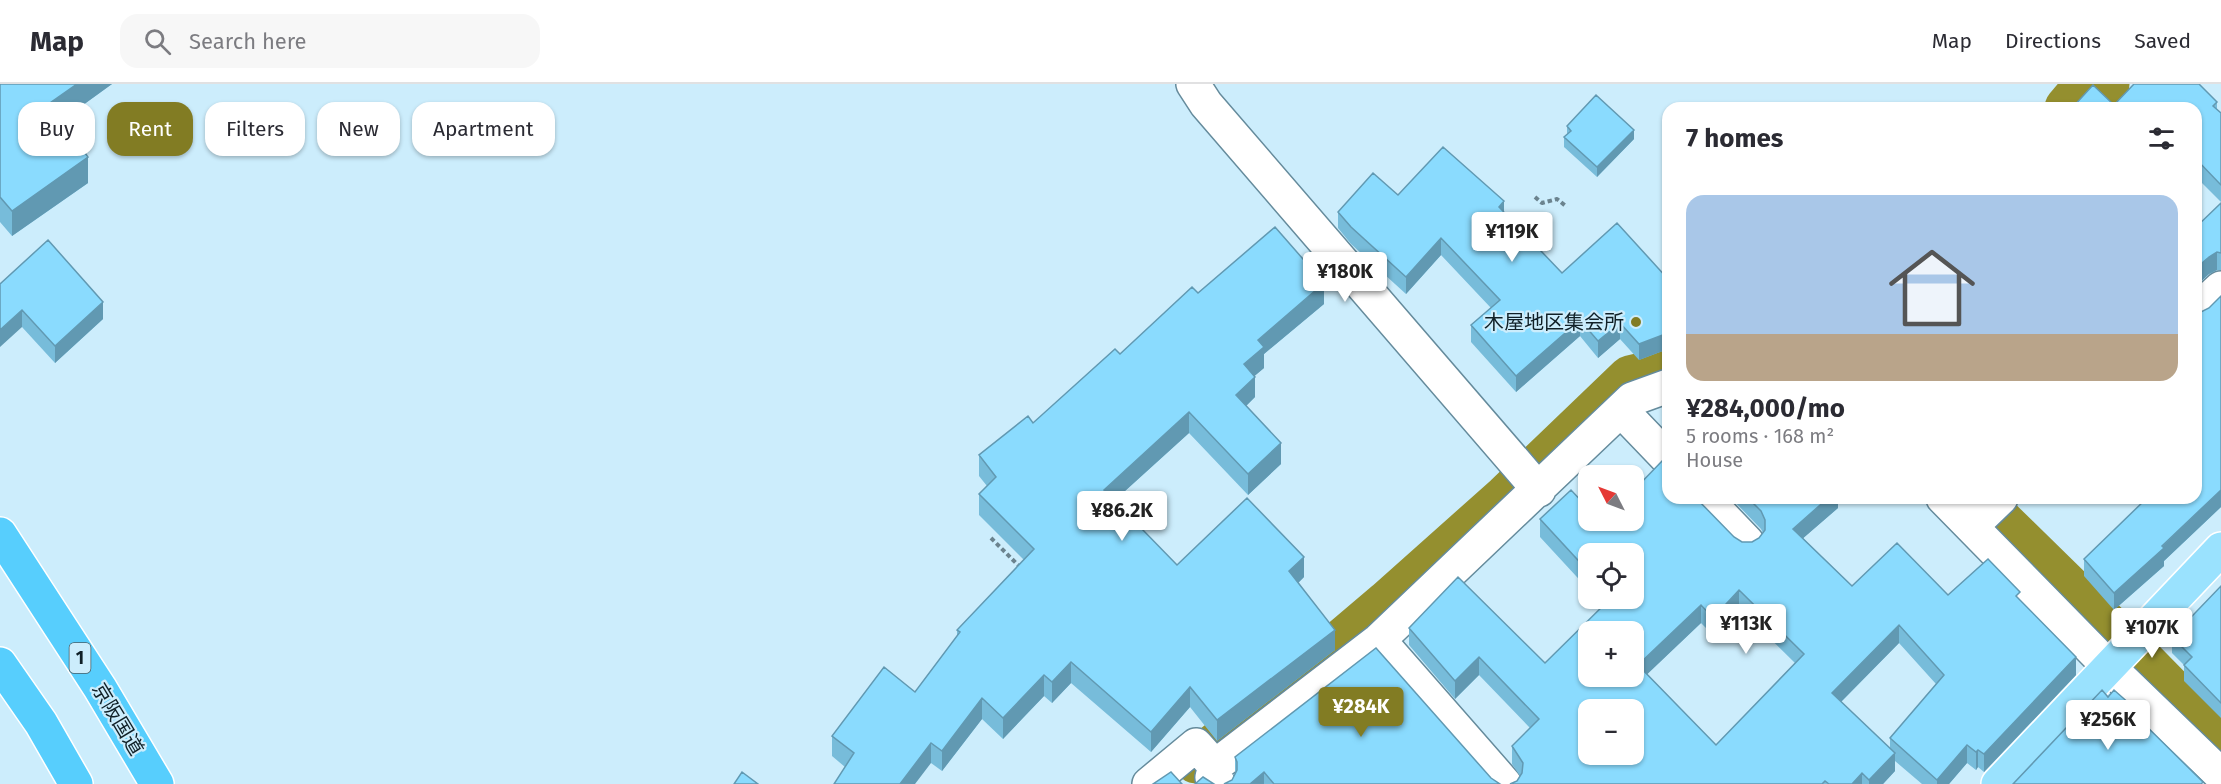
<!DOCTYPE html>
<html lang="en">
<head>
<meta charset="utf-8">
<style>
  :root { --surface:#fff; --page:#f7f7f7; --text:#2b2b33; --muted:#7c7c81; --line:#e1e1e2; --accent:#827c23 }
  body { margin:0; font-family:"Fira Sans","Noto Sans JP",sans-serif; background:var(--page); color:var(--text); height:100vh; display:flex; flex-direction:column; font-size:22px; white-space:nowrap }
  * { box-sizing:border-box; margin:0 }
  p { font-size:20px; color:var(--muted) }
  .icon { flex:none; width:33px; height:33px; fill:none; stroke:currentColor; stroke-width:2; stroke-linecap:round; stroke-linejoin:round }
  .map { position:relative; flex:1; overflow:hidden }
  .drawer { position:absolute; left:1662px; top:18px; width:540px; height:402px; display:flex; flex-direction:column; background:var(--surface); border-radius:18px; box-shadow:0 2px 4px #0004 }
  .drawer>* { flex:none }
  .hud { position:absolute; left:18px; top:18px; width:570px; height:54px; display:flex; gap:12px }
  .needle { width:39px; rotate:312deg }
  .tools { position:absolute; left:1578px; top:381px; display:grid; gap:12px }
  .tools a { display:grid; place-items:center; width:66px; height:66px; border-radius:12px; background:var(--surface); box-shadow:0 2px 4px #0004; font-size:30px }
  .price { position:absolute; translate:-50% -51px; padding:0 14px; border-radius:6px; background:#fff; color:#222; font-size:20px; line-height:39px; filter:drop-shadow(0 2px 3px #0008) }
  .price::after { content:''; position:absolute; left:50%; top:36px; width:18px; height:14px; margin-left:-9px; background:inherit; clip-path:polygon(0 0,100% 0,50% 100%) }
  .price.active { background:var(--accent); color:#fff }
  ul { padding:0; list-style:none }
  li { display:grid; align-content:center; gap:12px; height:318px; padding:0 24px }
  li span { display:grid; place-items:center; height:186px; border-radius:18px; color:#555 }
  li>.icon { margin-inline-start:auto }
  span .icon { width:108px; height:108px; fill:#fffc; stroke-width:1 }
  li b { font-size:26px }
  h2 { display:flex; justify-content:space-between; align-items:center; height:72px; padding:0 24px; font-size:26px }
  .chip { padding:0 21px; border-radius:18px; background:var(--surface); box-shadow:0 2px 4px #0004; font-size:21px; line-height:54px }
  .chip.active { background:var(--accent); color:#fff }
  header { display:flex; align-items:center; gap:36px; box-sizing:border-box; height:84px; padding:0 30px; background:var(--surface); border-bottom:2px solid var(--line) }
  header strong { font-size:28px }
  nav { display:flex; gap:33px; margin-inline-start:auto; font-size:21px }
  .search { width:420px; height:54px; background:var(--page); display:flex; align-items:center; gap:15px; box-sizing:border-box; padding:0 21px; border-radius:18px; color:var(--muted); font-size:22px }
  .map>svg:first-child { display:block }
</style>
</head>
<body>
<header>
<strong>Map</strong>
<div class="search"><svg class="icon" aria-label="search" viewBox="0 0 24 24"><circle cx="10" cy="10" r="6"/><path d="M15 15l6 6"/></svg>Search here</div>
<nav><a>Map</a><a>Directions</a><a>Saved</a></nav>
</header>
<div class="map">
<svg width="2221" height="700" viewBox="0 0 2221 700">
  <rect width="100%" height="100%" fill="#ccedfc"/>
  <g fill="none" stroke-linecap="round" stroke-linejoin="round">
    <path stroke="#948f2f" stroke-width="45" d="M2067,24L2077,12L2107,0
      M1977,414L2113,547L2221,657
      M1196,677L1281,609L1387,519L1506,413L1630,294L1668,285"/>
    <g stroke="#658b9c" stroke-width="36">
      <path id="minor" d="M1193,0L1206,20L1539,406
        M2196,227L2221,204
        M1621,326L1668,375
        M1705,414L1747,458
        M1943,414L2109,583L2221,691
        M1972,442L2001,414
        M1379,556L1505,700
        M1215,682L1379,556L1632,315L1668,302
        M1149,700L1196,661L1215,682L1212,693L1219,700"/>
    </g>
    <g stroke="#fff" stroke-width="36">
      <path id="major" d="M1998,700L2221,465"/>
    </g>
    <g stroke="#fff" stroke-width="36">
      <path id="highway" d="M0,450L100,604L157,700
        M0,580L41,639L76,700"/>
    </g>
    <path stroke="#6b838e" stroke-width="4" stroke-dasharray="4.5 3" stroke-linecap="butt" d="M1535,113L1542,119L1557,115L1567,123
      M991,454L1022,485"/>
    <use href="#minor" stroke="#fff" stroke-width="33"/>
    <use href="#major" stroke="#9ae2fe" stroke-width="33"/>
    <use href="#highway" stroke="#57cefd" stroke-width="33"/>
  </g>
  <path fill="#77bcda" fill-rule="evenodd" d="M0,0H112L62,36L88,99L12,152L0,138Z
    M2134,0H2199L2217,18V25L2221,29V118L2196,93V24H2072L2093,1L2114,21Z
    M1567,42L1634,55L1597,93L1564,63V53L1567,51Z
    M1398,111L1504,128L1562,189L1668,195V265L1639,276L1620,255L1598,274L1580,252L1516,308L1471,258V241L1491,224L1441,171L1406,210L1351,160L1338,144V128Z
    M2221,119V186H2217L2209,190L2196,202V143Z
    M0,200L103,235L55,279L22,243Z
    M1198,209L1324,220L1264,270V284L1254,292L1255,313L1246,322L1281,380L1248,411L1189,349L1114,417L1177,481L1304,493L1298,499L1335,566L1217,657L1190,623L1151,668L1071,599L1052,619L1044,612L1003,655L982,635L942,687L931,679L845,683L832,672V652L915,608L957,552V546L1024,476L979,431V410L987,402L979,392V371L1033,339Z
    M2221,212V423L2164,477V482L2114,526L2084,492V475L2141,420L2135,414H2196L2201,228L2209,224Z
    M1668,414L1742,458H1752L1759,454L1763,449L1761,445L1731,414H1838V424L1803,454L1852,502L1948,511L2020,516L2076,591L1984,688L1978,683L1976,686L1967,679L1949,700H1922L1895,677V687L1883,700H1510L1517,697L1520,692L1512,680V662L1530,644L1479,591L1455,615L1409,561V544L1545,579L1604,521L1598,514H1634L1588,470V505L1540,453V435L1602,438ZM1739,524L1795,579L1716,661L1647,590L1701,539L1713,551ZM1899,559L1936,600L1890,654V664L1841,618Z
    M2221,502V634L2184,597V581L2172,569V553Z
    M1235,673L1491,694L1500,700H1224L1232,696L1235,691Z"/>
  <path fill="#6199b2" d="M77,0H112L50,45V19Z
    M1634,46V55L1597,93V83Z
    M88,73V99L12,152V127Z
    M1504,117V133L1499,123Z
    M1441,154V171L1406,210V193Z
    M2217,168V186L2209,190L2196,202V184L2209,173Z
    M1324,199V220L1264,270V284L1244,301V280L1258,256Z
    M103,218V235L55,279V262Z
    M22,226V243L0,263V246Z
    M1580,236V252L1516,308V292Z
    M1620,239V255L1598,274V257Z
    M1668,249V265L1639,276V260Z
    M1255,293V313L1236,332V311Z
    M1189,328V349L1104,426V406Z
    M1281,359V380L1248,411V390Z
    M2221,406V423L2164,477V482L2114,526V509Z
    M1828,414H1838V424L1793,463V445Z
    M1304,473V493L1289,508V487Z
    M1739,506V524L1713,551V534Z
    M1701,521V539L1638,599V581Z
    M1899,541V559L1832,627V609Z
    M1335,546V566L1217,657V636Z
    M1479,573V591L1455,615V597Z
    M2076,573V591L1984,688V670Z
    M1071,578V599L1052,619V598Z
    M1044,591V612L1003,655V634Z
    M1190,603V623L1151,668V648Z
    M982,614V635L942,687V667Z
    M931,659V679L915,700H900Z
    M1967,661V679L1949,700H1937V696Z
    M1978,666V683L1976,686V668Z
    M1895,669V687L1883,700H1869V696Z
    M1264,688V700H1250Z
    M1862,689V700H1852Z"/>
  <path fill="#8adbfe" stroke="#6199b2" stroke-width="1.5" fill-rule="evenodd" d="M0,0H77L50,19L88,73L12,127L0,113Z
    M2134,0H2199L2217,18L2213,22L2221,29V101L2196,75V24H2072L2093,1L2114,21Z
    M1596,11L1634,46L1597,83L1564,53L1571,47L1567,42Z
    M1443,63L1504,117L1499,123L1562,189L1617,139L1668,195V249L1639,260L1620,239L1598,257L1580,236L1516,292L1471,241L1500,216L1441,154L1406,193L1351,143L1338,128L1373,89L1398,111Z
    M2221,119V169L2217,168L2209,173L2196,184V143Z
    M1275,143L1324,199L1258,256L1264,263L1244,280L1255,293L1236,311L1281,359L1248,390L1189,328L1104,406L1177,481L1247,414L1304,473L1289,487L1335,546L1217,636L1190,603L1151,648L1071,578L1052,598L1044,591L1003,634L982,614L942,667L931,659L900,700H834L854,669L832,652L884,583L915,608L960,548L957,546L1034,465L979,410L996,393L979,371L1028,332L1033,339L1115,265L1120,270L1192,203L1198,209Z
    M48,156L103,218L55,262L22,226L0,246V200Z
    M2221,212V406L2162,462L2164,464L2114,509L2084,475L2147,414H2196V228H2201L2209,224Z
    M1664,375H1668V414H1696L1734,453L1742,458H1752L1759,454L1765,446V436L1761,427L1748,414H1828L1793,445L1852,502L1897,459L1948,511L1988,475L2020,508L2016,512L2076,573L1984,670L1978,666L1976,668L1967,661L1937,696L1890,654L1944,591L1899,541L1832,609L1895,669L1869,696L1862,689L1852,700H1829L1825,697L1822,700H1510L1517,697L1522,689L1523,679L1512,662L1539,635L1479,573L1455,597L1409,544L1458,493L1545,579L1611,514H1634V470H1588V487L1540,435L1571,406L1588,424V436H1601L1602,438L1604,436H1634V406ZM1739,506L1804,570L1716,661L1638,581L1701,521L1713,534ZM1588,548H1634V592H1588ZM1588,626H1634V670H1588Z
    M2221,502V619L2184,581L2192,573L2172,553Z
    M1376,564L1491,694L1500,700H1274L1264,688L1250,700H1224L1232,696L1237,686V678L1235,673Z
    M2102,606L2108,613L2114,606L2139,628L2136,632L2203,698L2201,700H2013Z
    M742,688L758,700H734Z
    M1171,688L1182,700H1153Z
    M1203,693L1214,700H1195Z"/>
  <circle fill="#827c23" stroke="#ccedfc" stroke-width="2" cx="1636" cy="238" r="6"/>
  <g text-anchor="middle" stroke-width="4.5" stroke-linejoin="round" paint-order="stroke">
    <rect fill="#ccedfc" stroke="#485e67" stroke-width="1.5" x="69.5" y="559" width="21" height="30" rx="4.5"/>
    <g font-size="18" font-weight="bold" fill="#102027">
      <text x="80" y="580">1</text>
    </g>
    <g font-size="20" fill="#102027" stroke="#ccedfc" text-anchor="end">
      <text x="1624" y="245">木屋地区集会所</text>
    </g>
    <g font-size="20" fill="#102027" stroke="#ccedfc">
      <text transform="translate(118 635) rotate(59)" y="7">京阪国道</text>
    </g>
  </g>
</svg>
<div class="tools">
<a><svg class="needle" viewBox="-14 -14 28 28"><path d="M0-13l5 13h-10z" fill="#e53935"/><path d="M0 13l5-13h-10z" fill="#7c7c81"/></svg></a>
<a><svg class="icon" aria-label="locate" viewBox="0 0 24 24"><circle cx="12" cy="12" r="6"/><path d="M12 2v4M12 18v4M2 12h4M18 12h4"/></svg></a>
<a>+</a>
<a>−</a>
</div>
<b class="price" style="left:1512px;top:179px">¥119K</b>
<b class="price" style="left:1345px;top:219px">¥180K</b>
<b class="price" style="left:1122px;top:458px">¥86.2K</b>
<b class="price" style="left:1746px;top:571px">¥113K</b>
<b class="price" style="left:2152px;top:575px">¥107K</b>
<b class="price active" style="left:1361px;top:654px">¥284K</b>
<b class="price" style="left:2108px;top:667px">¥256K</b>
<div class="hud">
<a class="chip">Buy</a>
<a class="chip active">Rent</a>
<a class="chip">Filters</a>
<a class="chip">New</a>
<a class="chip">Apartment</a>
</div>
<section class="drawer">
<h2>7 homes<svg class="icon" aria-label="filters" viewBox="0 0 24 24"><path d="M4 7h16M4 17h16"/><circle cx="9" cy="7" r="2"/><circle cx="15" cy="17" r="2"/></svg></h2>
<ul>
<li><span style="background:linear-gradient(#a9c7e8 75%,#b9a48a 0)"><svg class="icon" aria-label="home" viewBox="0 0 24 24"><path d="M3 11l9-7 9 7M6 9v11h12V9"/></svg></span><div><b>¥284,000/mo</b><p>5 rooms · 168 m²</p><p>House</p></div></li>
</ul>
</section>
</div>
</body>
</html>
